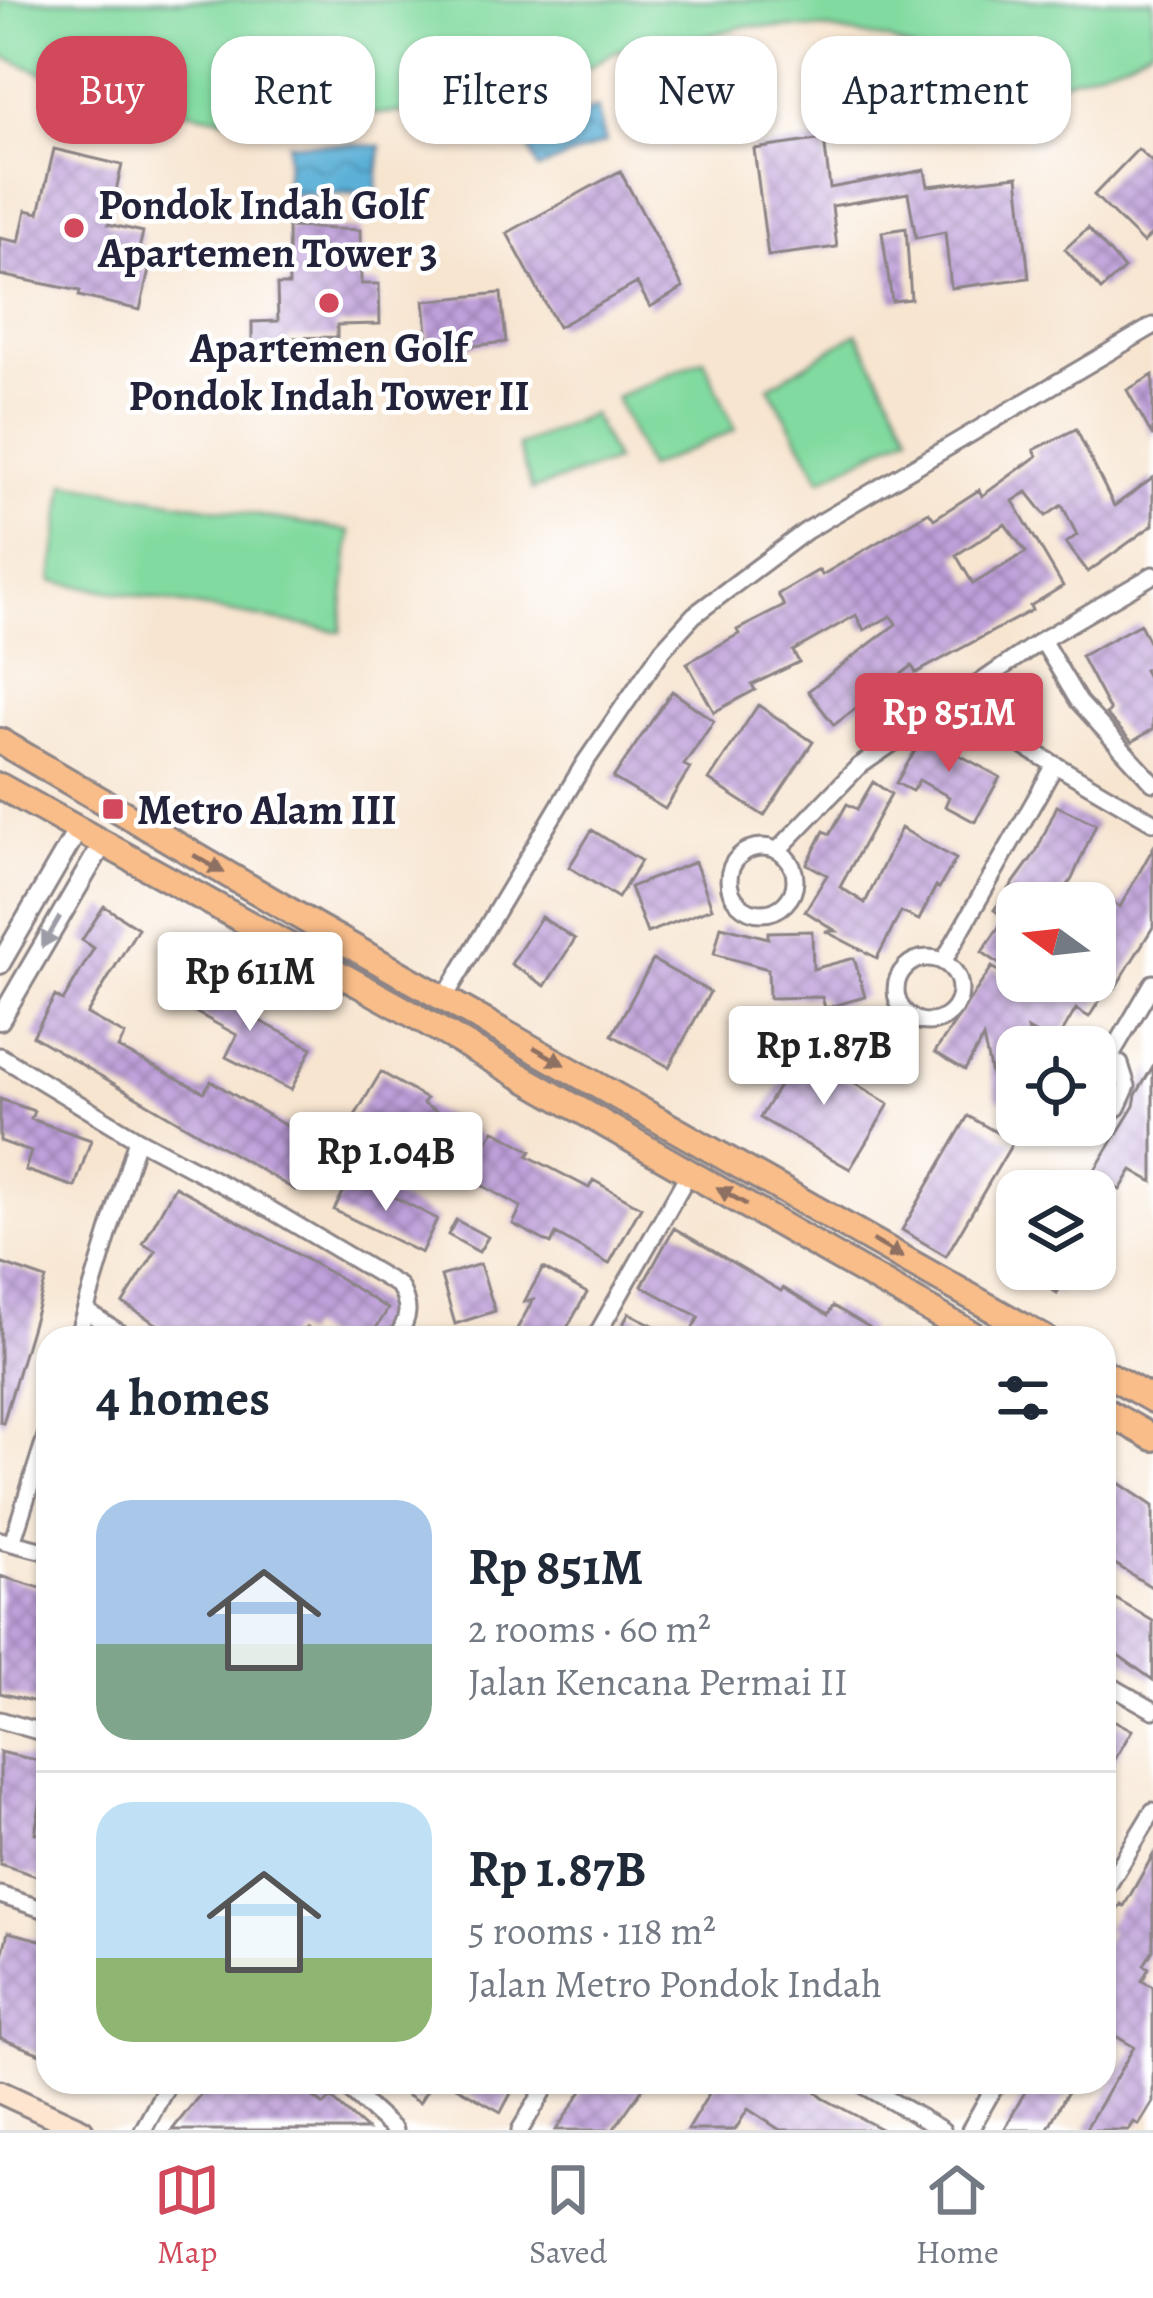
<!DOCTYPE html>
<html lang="en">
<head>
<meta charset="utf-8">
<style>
  :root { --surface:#fff; --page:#f6f6f7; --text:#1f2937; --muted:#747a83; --line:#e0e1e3; --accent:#d1495b }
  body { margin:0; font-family:Alegreya,serif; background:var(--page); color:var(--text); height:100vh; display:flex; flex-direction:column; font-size:45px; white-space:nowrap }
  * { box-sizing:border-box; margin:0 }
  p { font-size:39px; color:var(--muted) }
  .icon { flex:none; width:66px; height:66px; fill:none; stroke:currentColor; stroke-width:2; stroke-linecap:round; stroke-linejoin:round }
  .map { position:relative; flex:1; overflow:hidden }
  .side { position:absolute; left:36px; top:1326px; width:1080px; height:768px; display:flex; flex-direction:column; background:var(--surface); border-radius:36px; box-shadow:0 3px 9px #0004 }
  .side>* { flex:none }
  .top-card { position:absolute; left:36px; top:36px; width:1083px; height:108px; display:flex; gap:24px }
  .needle { width:78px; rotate:285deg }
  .buttons { position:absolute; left:996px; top:882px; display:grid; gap:24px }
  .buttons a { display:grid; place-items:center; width:120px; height:120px; border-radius:24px; background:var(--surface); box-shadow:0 3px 9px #0004; font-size:60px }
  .price { position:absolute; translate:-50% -102px; padding:0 27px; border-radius:12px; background:#fff; color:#222; font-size:39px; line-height:78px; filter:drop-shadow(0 3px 6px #0008) }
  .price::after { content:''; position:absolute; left:50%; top:72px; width:36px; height:27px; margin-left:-18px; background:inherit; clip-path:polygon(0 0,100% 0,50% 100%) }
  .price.active { background:var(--accent); color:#fff }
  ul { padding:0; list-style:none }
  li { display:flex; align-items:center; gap:36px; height:300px; padding:0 60px }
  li+li { border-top:3px solid var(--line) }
  li span { display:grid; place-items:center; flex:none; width:336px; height:240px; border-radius:36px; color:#555 }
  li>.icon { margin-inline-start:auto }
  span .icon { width:144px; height:144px; fill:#fffc; stroke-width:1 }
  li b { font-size:51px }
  h2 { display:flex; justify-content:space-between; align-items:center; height:144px; padding:0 60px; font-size:51px }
  .tag { padding:0 42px; border-radius:36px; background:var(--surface); box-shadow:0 3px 9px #0004; font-size:42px; line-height:108px }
  .tag.active { background:var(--accent); color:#fff }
  .dock { display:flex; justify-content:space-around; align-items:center; height:168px; border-top:3px solid var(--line); background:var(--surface); font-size:33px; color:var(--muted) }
  .dock a { display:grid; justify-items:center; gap:6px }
  .dock .active { color:var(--accent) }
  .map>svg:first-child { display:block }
</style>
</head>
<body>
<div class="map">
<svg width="1153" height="2130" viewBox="0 0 1153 2130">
  <defs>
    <pattern id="water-waves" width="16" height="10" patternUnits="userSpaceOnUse" patternTransform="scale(3)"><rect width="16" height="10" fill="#5bb0d7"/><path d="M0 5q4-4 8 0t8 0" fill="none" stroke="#4b8fb0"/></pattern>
    <pattern id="building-cross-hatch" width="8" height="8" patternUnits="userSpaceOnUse" patternTransform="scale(3)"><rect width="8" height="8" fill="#bfa0da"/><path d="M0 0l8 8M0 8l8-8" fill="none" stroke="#9b82b2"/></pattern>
  </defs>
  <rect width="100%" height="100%" fill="#fff"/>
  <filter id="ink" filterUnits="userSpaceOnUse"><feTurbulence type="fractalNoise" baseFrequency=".00833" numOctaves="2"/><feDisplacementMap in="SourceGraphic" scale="24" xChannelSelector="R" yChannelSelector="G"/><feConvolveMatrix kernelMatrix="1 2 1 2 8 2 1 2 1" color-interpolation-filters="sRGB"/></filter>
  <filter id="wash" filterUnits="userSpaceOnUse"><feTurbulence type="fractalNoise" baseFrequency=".004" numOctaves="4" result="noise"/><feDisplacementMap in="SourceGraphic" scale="48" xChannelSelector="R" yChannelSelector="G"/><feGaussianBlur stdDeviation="2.7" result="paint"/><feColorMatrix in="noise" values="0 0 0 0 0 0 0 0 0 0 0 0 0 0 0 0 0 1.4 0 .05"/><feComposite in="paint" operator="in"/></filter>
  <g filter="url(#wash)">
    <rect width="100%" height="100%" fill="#f7e5d0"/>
    <path fill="#81da9f" stroke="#527e6d" stroke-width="3" d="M0,0H1153V45L1126,60L1020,95L889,40L825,29L745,26L688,41L615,51L557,87L476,108L244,122L143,103L52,77L0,55Z
      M857,333L910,433L821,479L769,387Z
      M704,359L735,430L647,468L616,397Z
      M592,414L615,461L532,490L518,446Z
      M65,483L350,531L341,632L52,581Z"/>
    <path fill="url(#water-waves)" stroke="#3e6989" stroke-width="3" d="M597,108L606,142L538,169L523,134Z
      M288,143L381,146L376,193L285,195Z"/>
    <g id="blocks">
      <path fill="url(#building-cross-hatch)" fill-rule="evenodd" d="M824,139L830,188L925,170L928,186L1018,176L1029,278L951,288L945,232L916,238L908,193L832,206L837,247L768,256L754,149Z
        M54,149L122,165L108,224L143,232L135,267L149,270L140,310L79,296L80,291L0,275V238L19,242L26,210L39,213Z
        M1138,149L1153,163V233L1143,243L1094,195Z
        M620,171L683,288L650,307L637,283L558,327L507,233Z
        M288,227L360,230L361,284H379L380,324L337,325V337L289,338V355H252V322L278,321L277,285H289Z
        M906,228L911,299L892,301L882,232Z
        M1088,228L1124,269L1101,290L1065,249Z
        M501,293L506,342L429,351L424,301Z
        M1153,375V437L1127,390Z
        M1076,429L1114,506L1153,478V525L1088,572L1066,543L1077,535L1062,505L1046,516L1027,492L1013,501L1063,586L1030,606L1032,610L916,673L912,666L834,725L808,691L896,624L891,616L864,630L856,615L793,651L799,662L752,685L755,690L714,712L687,663L739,634L737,630L784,606L778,594L819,570L822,575L929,512L934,519L979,490L982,496L1037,456L1034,450ZM1005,524L1026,552L973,584L956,555Z
        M1140,624L1153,650V665L1144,670L1153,686V729L1132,742L1106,714L1110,711L1081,656Z
        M672,691L714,721L684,765L690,768L665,809L613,778Z
        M758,705L813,742L764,816L709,780Z
        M936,728L958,741L952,751L1000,777L975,822L945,806L949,797L919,780L912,791L896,783L923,737Z
        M873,782L891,794L840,887L865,903L901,828L956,859L939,888L936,886L919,920L901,912L877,958L825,931H836L805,911L827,875L807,864L824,831L830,834L847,804L857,809Z
        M1057,806L1096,824L1072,879L1055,903H1017V942L1001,965L982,952L1005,918L994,910L1036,852Z
        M592,830L641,861L618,898L569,867Z
        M1153,848V927L1115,988L1110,984L1089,1017L1076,1009L1055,1045L1028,1029L1032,1047H1017V1097L997,1101L983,1038L965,1070L935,1052L992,967L1040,998L1050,981H1095V918L1107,899L1120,907Z
        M695,862L712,908L647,933L630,887Z
        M104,906L138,928L87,1014L125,1035L118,1048L204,1092L211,1081L281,1123L320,1141L295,1190L33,1036L55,996L63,1001L94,948L82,940Z
        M541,917L575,939L545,986L511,964Z
        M721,926L768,938V932L812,931L813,969L854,958L865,997L825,1008L822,997L769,998L768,969L714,954Z
        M653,960L710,992L669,1067L612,1035Z
        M205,972L243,994L235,1008L312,1048L291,1090L226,1057L237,1035L186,1007Z
        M856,1011L894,1030L881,1055L844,1035Z
        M803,1045L845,1070L842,1076L889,1104L850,1169L760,1118Z
        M1153,1066V1182L1132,1170L1120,1190L1093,1173L1134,1106L1136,1095Z
        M381,1072L426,1099L423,1104L488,1140L494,1130L531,1151L528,1156L589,1188L593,1180L641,1207L609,1264L556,1234L551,1244L513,1224L521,1207L456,1171L452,1179L350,1124Z
        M0,1099L34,1111L31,1119L91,1140L75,1187L25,1170L31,1152L0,1141Z
        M968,1116L1013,1142L946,1256L902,1230Z
        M352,1175L437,1219L421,1253L334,1210Z
        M175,1186L336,1276L388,1309L370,1338H324L307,1327L302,1335L291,1329L286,1338H179L123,1303L156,1251L143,1244Z
        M456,1220L488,1237L479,1252L448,1235Z
        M674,1228L781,1291L783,1288L828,1315L833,1306L869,1327L862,1338H687L699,1317L642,1286Z
        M0,1263L46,1279L3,1423L0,1422Z
        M480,1264L495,1311L455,1324L441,1276Z
        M543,1268L587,1293L561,1338H512L533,1300L524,1302Z
        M1018,1269H1071L1057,1293Z
        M629,1313L679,1338H616Z
        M1104,1473L1153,1506V1588L1104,1557Z
        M0,1576L48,1590V1705L0,1693Z
        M1104,1592L1153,1621V1680L1104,1645Z
        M1104,1715L1132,1730L1104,1778Z
        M0,1752L48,1763L35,1833L48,1837V1880L0,1864Z
        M1153,1855V1950L1144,1965L1149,1968L1142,1981L1153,1987V2102L1139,2125L1134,2122L1129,2130H1085L1134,2047L1104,2029V1943L1110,1932L1105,1929L1121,1904L1124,1906Z
        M8,1932L48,1942V2057L0,2038V1964Z
        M210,2082H294L324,2105L331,2098L367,2130H172Z
        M386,2082H432L419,2103Z
        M447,2082H517L501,2112Z
        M588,2082H647L613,2130H556Z
        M716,2082H804L823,2098L883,2130H780L748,2109L735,2130H687Z
        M1030,2082H1073L1047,2130H1004Z"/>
    </g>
  </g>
  <g filter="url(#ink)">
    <use href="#blocks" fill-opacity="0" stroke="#8c8486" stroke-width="3"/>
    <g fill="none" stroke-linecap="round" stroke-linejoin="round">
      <g stroke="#8c8486" stroke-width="21">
        <path id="minor" d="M1042,640L1079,702L1153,783
          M948,702L1153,822
          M729 880a33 33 0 1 1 66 0a33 33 0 1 1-66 0Z
          M778,850L858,767L1042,640L1153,575
          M896 990a32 32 0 1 1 64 0a32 32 0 1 1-64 0Z
          M943,962L1055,765
          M445,997L584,764L663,649L694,615L806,531L1153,326
          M1095,1053L1120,1064L1127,1086L1117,1108L1095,1117
          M0,1056L137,1139L271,1210L399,1286C411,1307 409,1317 397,1338
          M1110,1057L1153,983
          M86,1311L128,1338
          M77,1338L137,1139
          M595,1338L690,1171
          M0,1540L48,1552
          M12,1543L48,1430
          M1104,1682L1153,1710
          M0,1720L48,1734
          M1104,1892L1153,1811
          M0,1895L48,1911
          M341,2082L394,2130
          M858,2082L942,2130
          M143,2130L169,2082
          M520,2130L549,2082
          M970,2130L997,2082"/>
      </g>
      <g stroke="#8c8486" stroke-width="24">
        <path id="tertiary" d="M0,964L77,831
          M0,1020L102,845"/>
      </g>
      <g stroke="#8c8486" stroke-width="27">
        <path id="secondary" d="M0,2092L82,2130"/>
      </g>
      <g stroke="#8c8486" stroke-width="30">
        <path id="trunk" d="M0,741L314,925L1044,1338
          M0,786L403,1009L979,1338
          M1104,1372L1153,1400
          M1104,1410L1153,1438"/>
      </g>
      <use href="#minor" stroke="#fff" stroke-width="15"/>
      <use href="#tertiary" stroke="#fff" stroke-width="18"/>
      <use href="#secondary" stroke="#fde5d0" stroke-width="21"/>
      <use href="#trunk" stroke="#f9bd89" stroke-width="24"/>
    </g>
    <defs><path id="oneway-solid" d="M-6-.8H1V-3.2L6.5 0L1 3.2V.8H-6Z" transform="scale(3)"/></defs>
    <g fill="#8e7062">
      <use href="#oneway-solid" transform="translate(209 864) rotate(30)"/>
      <use href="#oneway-solid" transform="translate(549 1056) rotate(30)"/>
      <use href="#oneway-solid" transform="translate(732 1196) rotate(-150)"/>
      <use href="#oneway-solid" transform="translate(888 1249) rotate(30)"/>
    </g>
    <use fill="#9c9ca7" href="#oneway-solid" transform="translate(51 932) rotate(120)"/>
  </g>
  <g fill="#d1495b" stroke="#fff" stroke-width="4.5">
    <circle cx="74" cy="228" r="12"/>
    <circle cx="329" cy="303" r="12"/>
    <rect x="101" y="797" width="24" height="24" rx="6"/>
  </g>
  <g text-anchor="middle" stroke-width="9" stroke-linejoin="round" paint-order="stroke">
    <g font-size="42" font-weight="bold" fill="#22223b" stroke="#fff" text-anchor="start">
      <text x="98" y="219">Pondok Indah Golf<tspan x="98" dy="48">Apartemen Tower 3</tspan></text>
      <text x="329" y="362" text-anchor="middle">Apartemen Golf<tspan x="329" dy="48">Pondok Indah Tower II</tspan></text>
      <text x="137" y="824">Metro Alam III</text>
    </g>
  </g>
</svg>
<div class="buttons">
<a><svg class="needle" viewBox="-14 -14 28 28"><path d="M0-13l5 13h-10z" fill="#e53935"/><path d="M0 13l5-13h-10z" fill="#747a83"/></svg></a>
<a><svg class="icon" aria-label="locate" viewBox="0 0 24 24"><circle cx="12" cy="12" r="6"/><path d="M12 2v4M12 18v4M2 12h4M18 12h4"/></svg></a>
<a><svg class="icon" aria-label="layers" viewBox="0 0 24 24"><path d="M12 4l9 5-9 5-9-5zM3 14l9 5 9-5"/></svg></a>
</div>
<b class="price active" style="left:949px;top:775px">Rp 851M</b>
<b class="price" style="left:250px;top:1034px">Rp 611M</b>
<b class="price" style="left:824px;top:1108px">Rp 1.87B</b>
<b class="price" style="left:386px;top:1214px">Rp 1.04B</b>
<div class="top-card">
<a class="tag active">Buy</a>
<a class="tag">Rent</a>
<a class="tag">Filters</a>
<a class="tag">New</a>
<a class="tag">Apartment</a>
</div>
<section class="side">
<h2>4 homes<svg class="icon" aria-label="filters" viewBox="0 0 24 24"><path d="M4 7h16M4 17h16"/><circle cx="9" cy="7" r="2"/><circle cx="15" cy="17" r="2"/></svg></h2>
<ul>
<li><span style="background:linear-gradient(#a9c7e8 60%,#7fa58c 0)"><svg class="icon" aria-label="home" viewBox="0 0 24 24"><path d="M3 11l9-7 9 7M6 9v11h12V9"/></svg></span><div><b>Rp 851M</b><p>2 rooms · 60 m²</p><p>Jalan Kencana Permai II</p></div></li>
<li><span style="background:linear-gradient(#bfe0f5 65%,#8fb573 0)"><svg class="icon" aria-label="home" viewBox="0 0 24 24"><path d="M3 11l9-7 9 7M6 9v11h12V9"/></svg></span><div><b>Rp 1.87B</b><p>5 rooms · 118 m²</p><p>Jalan Metro Pondok Indah</p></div></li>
</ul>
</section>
</div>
<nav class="dock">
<a class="active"><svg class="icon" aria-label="map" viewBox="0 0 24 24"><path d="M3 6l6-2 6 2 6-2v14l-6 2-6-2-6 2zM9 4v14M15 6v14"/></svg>Map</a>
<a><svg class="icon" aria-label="saved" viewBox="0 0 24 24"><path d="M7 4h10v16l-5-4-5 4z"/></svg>Saved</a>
<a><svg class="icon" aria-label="home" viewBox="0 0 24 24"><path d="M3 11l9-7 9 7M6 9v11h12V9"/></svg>Home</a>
</nav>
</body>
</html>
